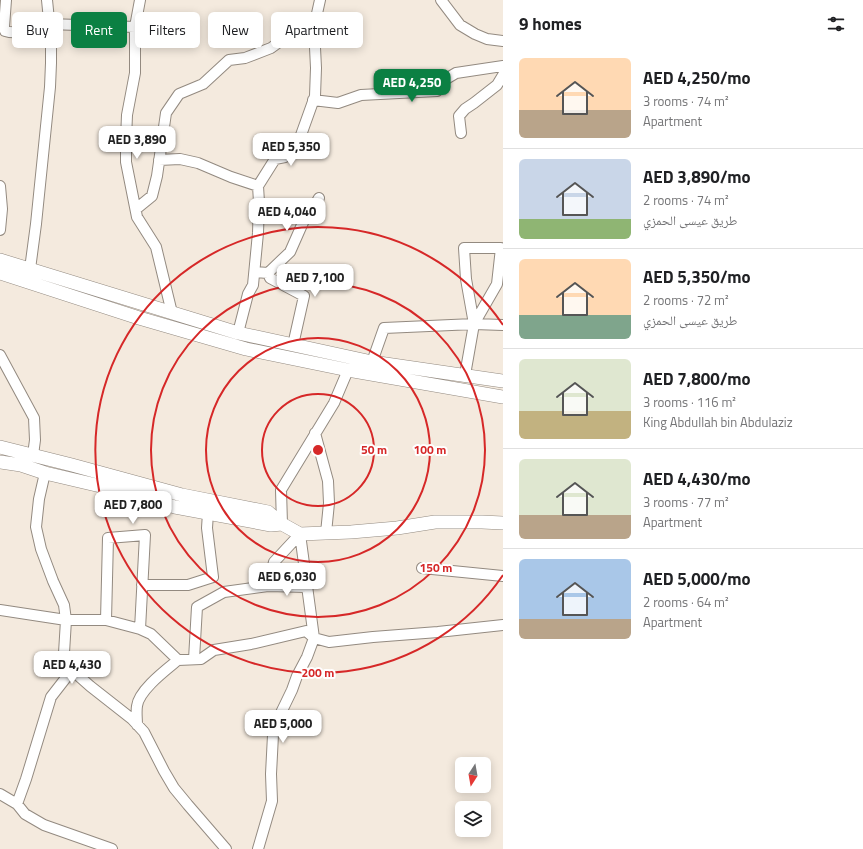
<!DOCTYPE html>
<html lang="en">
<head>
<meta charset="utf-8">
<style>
  :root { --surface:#fff; --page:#f2f2f2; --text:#202124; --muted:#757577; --line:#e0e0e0; --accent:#0b8043 }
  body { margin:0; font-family:"Titillium Web","Noto Naskh Arabic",sans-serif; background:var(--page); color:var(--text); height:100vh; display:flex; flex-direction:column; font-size:15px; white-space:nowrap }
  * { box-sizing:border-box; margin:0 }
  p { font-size:13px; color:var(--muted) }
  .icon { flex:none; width:22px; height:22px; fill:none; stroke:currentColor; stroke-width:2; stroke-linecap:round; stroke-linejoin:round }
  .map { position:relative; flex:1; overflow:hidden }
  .details { display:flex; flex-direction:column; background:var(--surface); width:360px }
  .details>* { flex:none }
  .top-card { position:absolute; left:12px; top:12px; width:380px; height:36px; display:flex; gap:8px }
  .needle { width:26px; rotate:191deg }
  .tools { position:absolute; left:455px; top:757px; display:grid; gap:8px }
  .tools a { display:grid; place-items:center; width:36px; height:36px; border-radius:6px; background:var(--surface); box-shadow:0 2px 10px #0003; font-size:20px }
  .price { position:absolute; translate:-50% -34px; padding:0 9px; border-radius:8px; background:#fff; color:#222; font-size:13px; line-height:26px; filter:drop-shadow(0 1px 2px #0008) }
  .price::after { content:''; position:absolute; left:50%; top:24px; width:12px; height:9px; margin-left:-6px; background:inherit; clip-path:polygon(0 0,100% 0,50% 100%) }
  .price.active { background:var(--accent); color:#fff }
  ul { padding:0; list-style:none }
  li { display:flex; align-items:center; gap:12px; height:100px; padding:0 16px }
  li+li { border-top:1px solid var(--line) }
  li span { display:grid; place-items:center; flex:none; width:112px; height:80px; border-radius:6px; color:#555 }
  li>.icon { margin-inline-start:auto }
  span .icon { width:48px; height:48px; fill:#fffc; stroke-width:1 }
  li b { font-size:17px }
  h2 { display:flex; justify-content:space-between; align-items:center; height:48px; padding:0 16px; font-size:17px }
  .chip { padding:0 14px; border-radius:6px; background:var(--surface); box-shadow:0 2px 10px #0003; font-size:14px; line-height:36px }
  .chip.active { background:var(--accent); color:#fff }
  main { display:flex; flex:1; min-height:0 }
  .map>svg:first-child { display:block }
</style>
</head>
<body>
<main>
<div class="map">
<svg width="503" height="849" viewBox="0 0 503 849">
  <rect width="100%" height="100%" fill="#f4eade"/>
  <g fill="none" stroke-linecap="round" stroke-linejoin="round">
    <g stroke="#938a80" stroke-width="12">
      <path id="minor" d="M6,0L4,27L5,31L9,32L50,34
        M140,0L135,27V73L127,115L126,139V162L137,217L156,247L172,313
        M441,0L460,25L475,34L487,39L503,41
        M49,24L135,27
        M313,100L338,103L361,95L437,91L441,82L456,73L503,66
        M461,133L459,116L465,109L474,103L497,85L503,75
        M159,160L180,159L198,163L231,177L258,186L275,159L285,157L296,149L315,96L316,68L314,27
        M0,186L2,209L0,230
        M136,209L152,196L157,176L166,113L179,94L203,84L229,60L245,58L271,48L293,32L314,27L320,0
        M30,269L36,224L50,87L51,63V40L47,0
        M255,272L268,273L290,252L305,218L309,216L319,198
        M268,273L270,278L304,296L293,345
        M474,324L503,325
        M238,333L248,294L253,285L258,233L259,202L258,186
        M0,355L34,418L35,440L33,455
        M372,362L384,328L474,324L466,279L464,248H501L497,284L474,324L465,375
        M315,433L328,481L329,503L326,533
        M45,473L39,499L36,527L41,549L53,581L64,605L66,620L64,653L72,670L90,686L132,719L144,732L164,771L174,788L188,805L226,849
        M282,524L281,490L334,403L348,370
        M422,568L503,576
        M142,585H188L213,577L207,528L208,513
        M268,586L307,587
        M0,610L66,620H106L140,629L151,634L178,660C166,670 139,690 137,706C136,712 137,719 137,725
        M106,620L108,538L145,535L140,629
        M194,659L197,607L224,592L268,586L274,562L300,534
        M178,660L201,659L214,650L251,644L306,631L314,638L329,642L373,637L438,632L503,625
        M0,794L17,804L25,814L44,825L112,849
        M17,804L26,779L51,697L72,670
        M258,849L272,801L271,774L273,735L278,719L292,690L297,676L307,657L314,638L300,534"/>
    </g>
    <g stroke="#938a80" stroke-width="14">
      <path id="major" d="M0,260L238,333L372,362L503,381
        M0,273L139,318L246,349L348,370L503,397
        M0,447L72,465L182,495L268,512L282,524L300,534L351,532L397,528L435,522H482L503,523
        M0,462L21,465L45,473L109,488L175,507L271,525L282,524"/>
    </g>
    <use href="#minor" stroke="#fff" stroke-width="10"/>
    <use href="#major" stroke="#fff" stroke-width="13"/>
  </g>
  <g fill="none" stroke="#d62828" stroke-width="2">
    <circle cx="318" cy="450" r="56"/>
    <circle cx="318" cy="450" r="112"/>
    <circle cx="318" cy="450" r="167"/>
    <path d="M503 575A223 223 0 1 1 503 325"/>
  </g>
  <circle cx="318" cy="450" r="6" fill="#d62828" stroke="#fff" stroke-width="2"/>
  <g font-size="12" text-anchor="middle" font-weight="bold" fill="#d62828" stroke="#fff" stroke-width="4" stroke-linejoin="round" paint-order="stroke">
    <text x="374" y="454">50 m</text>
    <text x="430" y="454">100 m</text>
    <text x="436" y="572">150 m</text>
    <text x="318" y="677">200 m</text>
  </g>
</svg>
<div class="tools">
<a><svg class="needle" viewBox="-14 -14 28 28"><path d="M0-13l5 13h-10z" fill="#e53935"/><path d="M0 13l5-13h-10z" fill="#757577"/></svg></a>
<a><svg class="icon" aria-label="layers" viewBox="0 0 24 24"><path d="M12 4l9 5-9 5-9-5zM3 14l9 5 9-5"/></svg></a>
</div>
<b class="price active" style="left:412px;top:103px">AED 4,250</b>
<b class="price" style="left:137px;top:160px">AED 3,890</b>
<b class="price" style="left:291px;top:167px">AED 5,350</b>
<b class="price" style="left:287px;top:232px">AED 4,040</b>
<b class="price" style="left:315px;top:298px">AED 7,100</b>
<b class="price" style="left:133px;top:525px">AED 7,800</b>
<b class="price" style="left:287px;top:597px">AED 6,030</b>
<b class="price" style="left:72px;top:685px">AED 4,430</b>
<b class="price" style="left:283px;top:744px">AED 5,000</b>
<div class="top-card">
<a class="chip">Buy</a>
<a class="chip active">Rent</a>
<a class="chip">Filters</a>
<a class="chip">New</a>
<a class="chip">Apartment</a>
</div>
</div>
<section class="details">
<h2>9 homes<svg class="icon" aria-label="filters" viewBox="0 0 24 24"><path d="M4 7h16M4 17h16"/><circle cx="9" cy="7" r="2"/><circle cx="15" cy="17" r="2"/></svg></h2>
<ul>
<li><span style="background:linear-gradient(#ffd9b3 65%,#b9a48a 0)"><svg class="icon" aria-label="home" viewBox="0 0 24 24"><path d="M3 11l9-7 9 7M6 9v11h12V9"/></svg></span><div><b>AED 4,250/mo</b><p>3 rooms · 74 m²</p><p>Apartment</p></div></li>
<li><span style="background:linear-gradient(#c9d6e8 75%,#8fb573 0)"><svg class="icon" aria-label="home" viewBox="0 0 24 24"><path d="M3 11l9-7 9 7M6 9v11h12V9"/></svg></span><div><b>AED 3,890/mo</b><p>2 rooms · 74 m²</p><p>طريق عيسى الحمزي</p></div></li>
<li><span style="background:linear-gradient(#ffd9b3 70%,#7fa58c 0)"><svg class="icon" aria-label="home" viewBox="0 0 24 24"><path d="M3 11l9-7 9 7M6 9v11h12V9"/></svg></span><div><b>AED 5,350/mo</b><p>2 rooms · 72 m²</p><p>طريق عيسى الحمزي</p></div></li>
<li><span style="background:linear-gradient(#dfe7d0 65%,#c2b280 0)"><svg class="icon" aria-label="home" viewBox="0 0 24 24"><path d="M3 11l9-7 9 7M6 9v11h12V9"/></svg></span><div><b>AED 7,800/mo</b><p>3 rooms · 116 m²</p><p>King Abdullah bin Abdulaziz</p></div></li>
<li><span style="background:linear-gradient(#dfe7d0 70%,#b9a48a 0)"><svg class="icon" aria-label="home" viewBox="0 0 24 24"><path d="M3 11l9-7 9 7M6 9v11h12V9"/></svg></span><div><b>AED 4,430/mo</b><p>3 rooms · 77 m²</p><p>Apartment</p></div></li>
<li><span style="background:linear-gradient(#a9c7e8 75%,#b9a48a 0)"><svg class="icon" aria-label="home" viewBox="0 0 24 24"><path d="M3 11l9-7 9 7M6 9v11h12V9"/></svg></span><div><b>AED 5,000/mo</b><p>2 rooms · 64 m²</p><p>Apartment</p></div></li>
</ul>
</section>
</main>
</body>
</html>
